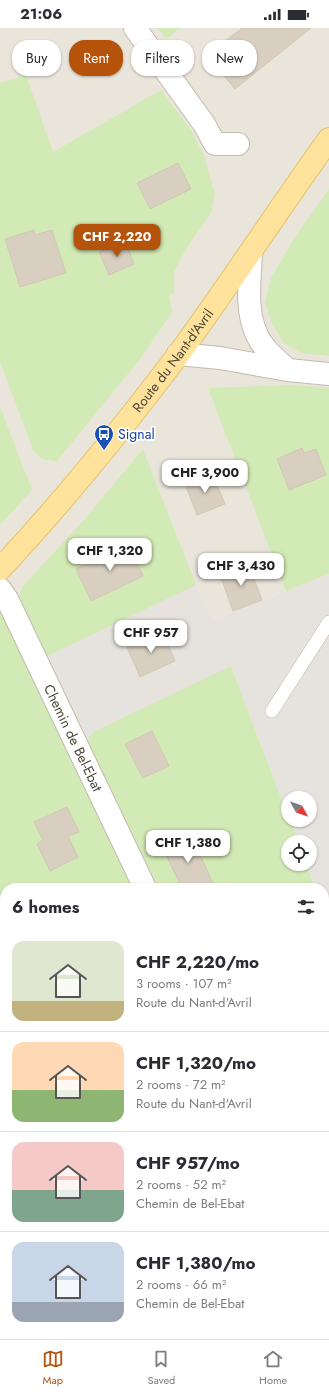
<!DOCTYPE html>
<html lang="en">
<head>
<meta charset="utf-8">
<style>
  :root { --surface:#fff; --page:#f2f2f3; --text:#2b2b33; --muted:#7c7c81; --line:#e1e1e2; --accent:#b45309 }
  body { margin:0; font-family:Jost,sans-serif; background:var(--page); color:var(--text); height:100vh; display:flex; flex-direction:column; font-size:15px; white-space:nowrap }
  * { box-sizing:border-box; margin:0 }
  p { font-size:13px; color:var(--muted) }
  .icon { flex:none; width:22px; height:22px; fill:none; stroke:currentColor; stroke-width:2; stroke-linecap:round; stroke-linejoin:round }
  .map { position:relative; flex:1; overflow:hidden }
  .drawer { position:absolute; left:0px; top:855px; width:329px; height:456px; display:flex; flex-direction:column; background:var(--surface); border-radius:16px 16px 0 0; box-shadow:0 1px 3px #0004 }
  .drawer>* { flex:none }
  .guide { position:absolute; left:12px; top:12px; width:305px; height:36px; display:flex; gap:8px }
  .needle { width:26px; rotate:130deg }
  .tools { position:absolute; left:281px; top:763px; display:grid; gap:8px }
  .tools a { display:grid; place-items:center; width:36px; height:36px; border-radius:50%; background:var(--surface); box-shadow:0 1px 3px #0004; font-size:20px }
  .price { position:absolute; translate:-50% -34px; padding:0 9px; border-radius:8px; background:#fff; color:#222; font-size:13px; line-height:26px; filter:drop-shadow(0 1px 2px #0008) }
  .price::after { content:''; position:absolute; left:50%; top:24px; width:12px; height:9px; margin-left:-6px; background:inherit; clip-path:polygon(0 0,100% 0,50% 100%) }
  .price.selected { background:var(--accent); color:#fff }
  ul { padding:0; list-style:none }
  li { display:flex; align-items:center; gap:12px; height:100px; padding:0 12px }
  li+li { border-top:1px solid var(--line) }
  li span { display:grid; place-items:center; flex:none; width:112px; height:80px; border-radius:12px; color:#555 }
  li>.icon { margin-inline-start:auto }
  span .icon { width:48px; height:48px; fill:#fffc; stroke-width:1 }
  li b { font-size:17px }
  h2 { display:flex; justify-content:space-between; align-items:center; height:48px; padding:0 12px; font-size:17px }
  .chip { padding:0 14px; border-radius:16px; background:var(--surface); box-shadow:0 1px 3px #0004; font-size:14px; line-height:36px }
  .chip.selected { background:var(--accent); color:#fff }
  .status { display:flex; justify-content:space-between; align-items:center; height:28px; padding:0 20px; background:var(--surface); direction:ltr }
  .status svg { height:11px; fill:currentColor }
  .tab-bar { display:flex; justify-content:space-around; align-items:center; height:56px; border-top:1px solid var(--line); background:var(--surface); font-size:11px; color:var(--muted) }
  .tab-bar a { display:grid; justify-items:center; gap:2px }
  .tab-bar .selected { color:var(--accent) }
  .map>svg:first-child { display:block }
</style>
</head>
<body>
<div class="status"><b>21:06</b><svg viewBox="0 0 49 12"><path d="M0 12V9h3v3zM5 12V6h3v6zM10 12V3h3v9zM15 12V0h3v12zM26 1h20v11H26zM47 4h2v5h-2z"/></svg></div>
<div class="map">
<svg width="329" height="1311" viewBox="0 0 329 1311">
  <rect width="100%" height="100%" fill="#f6f3ec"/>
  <path fill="#eae5da" d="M0,0H329V546L213,592L196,557L288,788V792H290L298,814H288V836H306L315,860H5V1176L0,1165Z"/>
  <path fill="#e6e2dd" d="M329,546V896L324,883V860H315L306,836H310V814H298L290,792H310V770H288V788L231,638L93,704L87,713L45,629L196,557L213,592Z
    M0,1165L5,1176V1306H69L71,1311H0Z"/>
  <path fill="#d2eab5" d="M158,0H180L166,11Z
    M26,47L53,124L161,62L192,104L204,128L215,166L211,185L187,219L174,244V265L169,268L172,284L140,331L57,433L42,431L33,422L0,334V55Z
    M329,161V328L301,325L284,315L272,296L265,274L271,250L295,209Z
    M294,357L329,360V546L286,563L208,360Z
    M0,379L32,462L0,497Z
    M143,421L196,557L45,629L19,574L22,559L83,493Z
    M0,585L7,587L136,860H5V1073L0,1071Z
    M231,638L288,788V792H290L298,814H288V836H306L315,860H159L87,713L93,704Z
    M324,883L329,896V1199L324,1201Z
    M5,1125V1176L0,1165V1128Z
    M329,1290V1311H294L302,1306H324V1293Z
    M69,1306H158L150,1311H71Z"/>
  <path fill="#d8cfc1" stroke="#d3c7b4" d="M242,0H311L235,61L207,27Z
    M178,135L191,161L150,181L137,155Z
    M34,202L35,207L52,202L66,245L20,259L5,211Z
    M125,212L134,236L109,247L99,224Z
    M302,420L304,425L316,421L326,447L289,462L277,431Z
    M212,445L225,476L197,487L185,456Z
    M128,516L143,548L91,573L76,541Z
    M248,535L262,572L233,583L220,547Z
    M162,603L175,633L140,649L127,619Z
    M152,703L169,738L143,750L125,716Z
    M67,779L79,804L68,808L78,829L50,843L37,816L43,812L34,794Z
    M190,806L203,833L215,860H182L162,819Z"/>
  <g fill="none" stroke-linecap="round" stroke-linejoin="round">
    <g stroke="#c2bbae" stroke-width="14">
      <path id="lane" d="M272,683L329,594"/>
    </g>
    <g stroke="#c2bbae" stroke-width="24">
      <g id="street">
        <path d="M135,0L204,96L215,116H238"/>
        <path d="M251,224C250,250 245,283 257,307C263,321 277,332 288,342"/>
        <path d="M178,326L220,330L288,342L329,346"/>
        <path id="s1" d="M0,561L7,571L145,860"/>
      </g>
    </g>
    <g stroke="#e6c16a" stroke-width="24">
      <g id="primary">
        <path id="s2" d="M0,541C64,473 122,401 178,327C230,256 278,182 329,111"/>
      </g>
    </g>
    <use href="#lane" stroke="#fff" stroke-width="13"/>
    <use href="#street" stroke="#fff" stroke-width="22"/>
    <use href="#primary" stroke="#ffe39c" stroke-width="22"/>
    <path stroke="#9a9a9a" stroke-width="3" stroke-dasharray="5 5" stroke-linecap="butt" d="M324,1244L329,1241
      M324,1264L329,1260
      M324,1281L329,1278
      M213,1311L221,1306
      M246,1311L255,1306
      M275,1311L283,1306"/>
  </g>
  <defs>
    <g id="bus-pin" transform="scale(1)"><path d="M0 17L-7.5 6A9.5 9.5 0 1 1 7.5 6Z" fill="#1a4fb4" stroke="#fff"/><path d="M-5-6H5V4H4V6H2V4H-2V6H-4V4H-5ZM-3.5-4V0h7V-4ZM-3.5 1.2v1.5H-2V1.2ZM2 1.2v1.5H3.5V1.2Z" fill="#fff"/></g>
  </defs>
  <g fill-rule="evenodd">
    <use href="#bus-pin" x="104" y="406"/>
  </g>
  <g text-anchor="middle" stroke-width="3.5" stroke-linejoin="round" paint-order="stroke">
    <g font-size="14" fill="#4b4439" stroke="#fff">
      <text dy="5" stroke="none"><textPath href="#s2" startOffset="271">Route du Nant-d'Avril</textPath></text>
      <text dy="5" stroke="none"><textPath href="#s1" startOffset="166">Chemin de Bel-Ebat</textPath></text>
    </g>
    <g font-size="14" fill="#164399" stroke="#fff" text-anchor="start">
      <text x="118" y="411">Signal</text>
    </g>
  </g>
</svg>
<div class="tools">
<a><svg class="needle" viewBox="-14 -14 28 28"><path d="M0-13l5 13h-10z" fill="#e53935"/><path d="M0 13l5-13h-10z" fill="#7c7c81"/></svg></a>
<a><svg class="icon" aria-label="locate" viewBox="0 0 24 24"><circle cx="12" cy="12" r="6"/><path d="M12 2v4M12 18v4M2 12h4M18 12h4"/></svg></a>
</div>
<b class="price selected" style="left:117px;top:230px">CHF 2,220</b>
<b class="price" style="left:205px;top:466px">CHF 3,900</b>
<b class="price" style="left:110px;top:544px">CHF 1,320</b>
<b class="price" style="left:241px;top:559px">CHF 3,430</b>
<b class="price" style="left:151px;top:626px">CHF 957</b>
<b class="price" style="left:188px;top:836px">CHF 1,380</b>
<div class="guide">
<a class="chip">Buy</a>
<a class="chip selected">Rent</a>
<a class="chip">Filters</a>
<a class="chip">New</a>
</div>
<section class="drawer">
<h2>6 homes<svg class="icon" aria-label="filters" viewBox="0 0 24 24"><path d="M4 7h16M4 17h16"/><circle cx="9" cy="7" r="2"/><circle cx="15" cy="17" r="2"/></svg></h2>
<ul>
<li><span style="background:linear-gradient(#dfe7d0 75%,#c2b280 0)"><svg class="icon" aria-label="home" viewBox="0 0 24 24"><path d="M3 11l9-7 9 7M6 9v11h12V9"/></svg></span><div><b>CHF 2,220/mo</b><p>3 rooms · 107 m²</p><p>Route du Nant-d'Avril</p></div></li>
<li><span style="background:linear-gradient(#ffd9b3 60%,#8fb573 0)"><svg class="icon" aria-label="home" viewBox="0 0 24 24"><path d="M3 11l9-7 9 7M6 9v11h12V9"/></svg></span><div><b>CHF 1,320/mo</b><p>2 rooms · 72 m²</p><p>Route du Nant-d'Avril</p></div></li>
<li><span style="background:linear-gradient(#f6c9c9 60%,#7fa58c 0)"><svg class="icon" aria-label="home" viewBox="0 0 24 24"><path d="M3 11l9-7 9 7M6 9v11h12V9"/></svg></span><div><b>CHF 957/mo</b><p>2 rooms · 52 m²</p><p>Chemin de Bel-Ebat</p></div></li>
<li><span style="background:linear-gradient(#c9d6e8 75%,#9aa5b1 0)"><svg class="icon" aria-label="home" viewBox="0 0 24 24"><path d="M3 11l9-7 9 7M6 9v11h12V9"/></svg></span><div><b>CHF 1,380/mo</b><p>2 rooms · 66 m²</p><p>Chemin de Bel-Ebat</p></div></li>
</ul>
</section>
</div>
<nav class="tab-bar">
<a class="selected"><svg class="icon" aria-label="map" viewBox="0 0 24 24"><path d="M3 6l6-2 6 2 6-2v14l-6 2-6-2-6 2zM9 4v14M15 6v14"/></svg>Map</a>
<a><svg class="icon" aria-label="saved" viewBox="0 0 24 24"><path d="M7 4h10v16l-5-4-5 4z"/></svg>Saved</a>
<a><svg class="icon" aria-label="home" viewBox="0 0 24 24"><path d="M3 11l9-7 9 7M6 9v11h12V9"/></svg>Home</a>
</nav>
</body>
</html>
